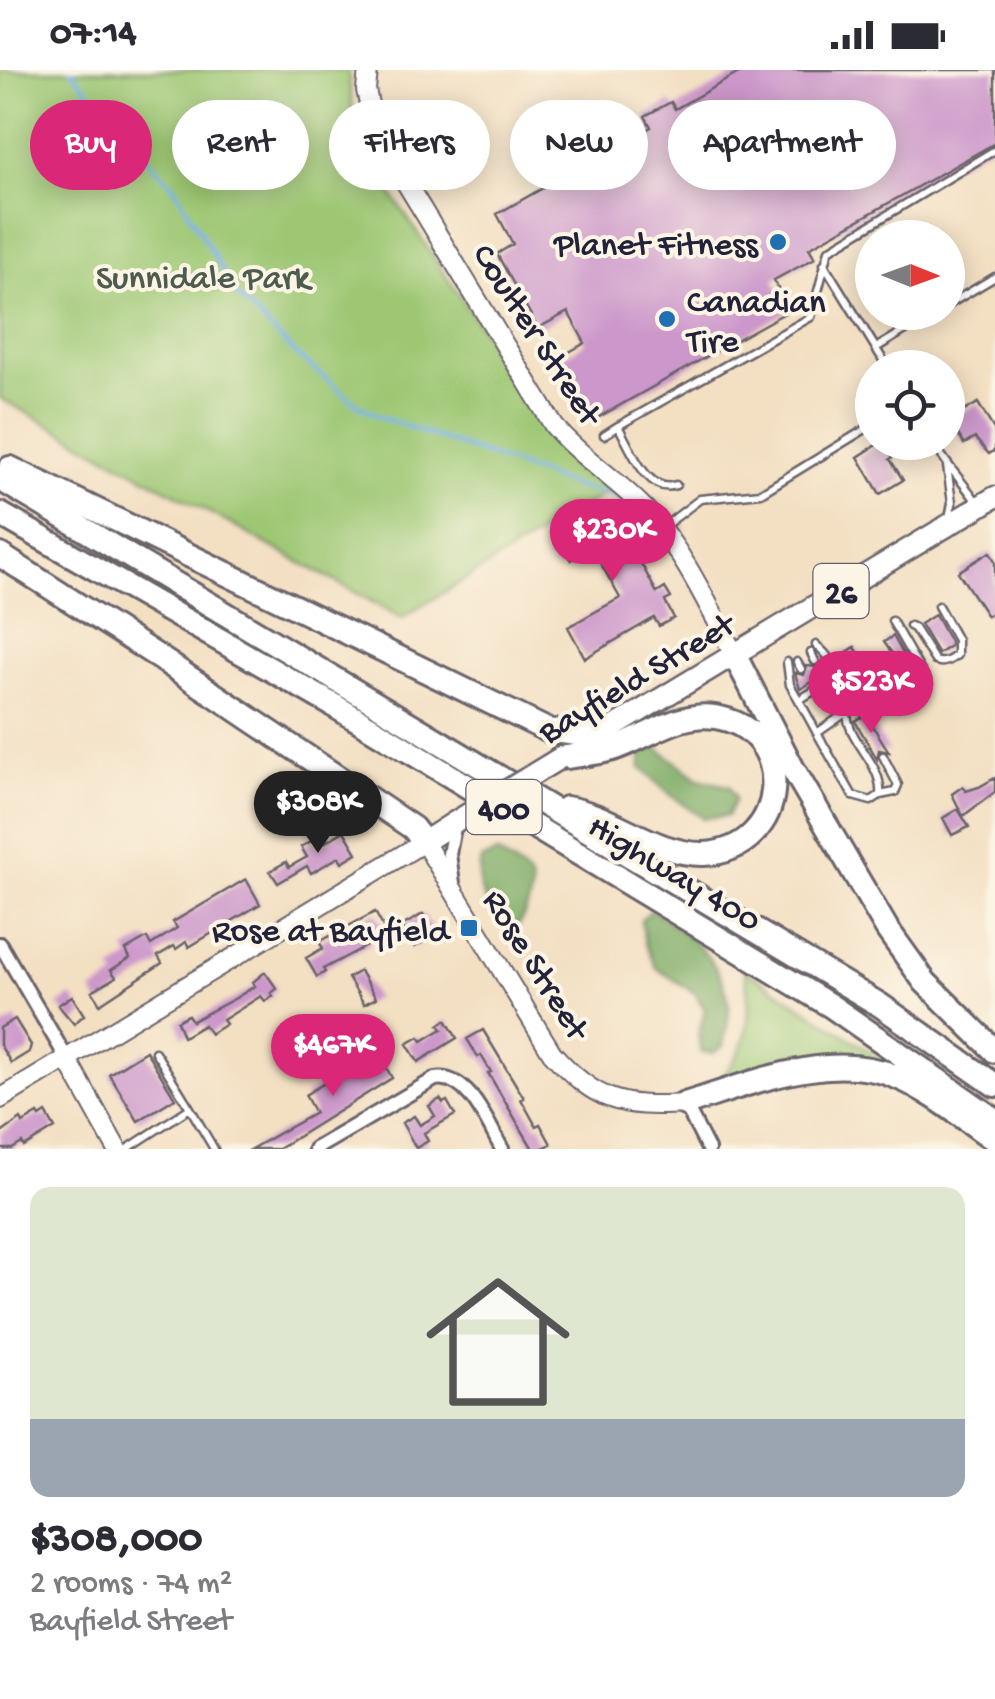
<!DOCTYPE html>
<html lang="en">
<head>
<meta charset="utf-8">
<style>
  :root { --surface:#fff; --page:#f2f2f3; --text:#2b2b33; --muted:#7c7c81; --accent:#db2777 }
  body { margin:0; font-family:"Gochi Hand",sans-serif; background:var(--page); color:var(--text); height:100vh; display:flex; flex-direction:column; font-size:38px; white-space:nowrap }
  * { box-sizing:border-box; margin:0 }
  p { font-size:32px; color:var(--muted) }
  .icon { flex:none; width:55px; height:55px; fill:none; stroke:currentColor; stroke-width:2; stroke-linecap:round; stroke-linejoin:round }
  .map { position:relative; height:1079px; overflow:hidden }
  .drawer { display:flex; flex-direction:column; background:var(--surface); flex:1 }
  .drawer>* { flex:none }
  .hud { position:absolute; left:30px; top:30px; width:935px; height:90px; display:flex; gap:20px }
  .needle { width:65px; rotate:91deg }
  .tools { position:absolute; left:855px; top:150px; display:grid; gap:20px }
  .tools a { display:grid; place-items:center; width:110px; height:110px; border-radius:50%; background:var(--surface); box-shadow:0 5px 25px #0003; font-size:50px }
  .price { position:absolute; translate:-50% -85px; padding:0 22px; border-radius:35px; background:var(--accent); color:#fff; font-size:32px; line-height:65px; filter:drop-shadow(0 2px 5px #0008) }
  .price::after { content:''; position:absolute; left:50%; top:60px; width:30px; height:22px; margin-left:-15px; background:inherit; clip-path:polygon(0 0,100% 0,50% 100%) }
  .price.active { background:#222; color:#fff }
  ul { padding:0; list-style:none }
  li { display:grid; align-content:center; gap:20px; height:530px; padding:0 30px }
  li span { display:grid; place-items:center; height:310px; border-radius:20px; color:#555 }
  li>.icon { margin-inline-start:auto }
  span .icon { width:180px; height:180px; fill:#fffc; stroke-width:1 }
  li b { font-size:42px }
  .chip { padding:0 35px; border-radius:45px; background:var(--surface); box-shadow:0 5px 25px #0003; font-size:35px; line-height:90px }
  .chip.active { background:var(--accent); color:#fff }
  .status { display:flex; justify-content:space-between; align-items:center; height:70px; padding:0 50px; background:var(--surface); direction:ltr }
  .status svg { height:28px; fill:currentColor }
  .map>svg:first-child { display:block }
</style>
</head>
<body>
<div class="status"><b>07:14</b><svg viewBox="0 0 49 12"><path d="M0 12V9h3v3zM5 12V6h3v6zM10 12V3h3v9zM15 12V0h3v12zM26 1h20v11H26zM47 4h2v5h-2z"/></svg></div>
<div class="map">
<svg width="995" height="1079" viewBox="0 0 995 1079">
  <rect width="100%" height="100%" fill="#fcf5e5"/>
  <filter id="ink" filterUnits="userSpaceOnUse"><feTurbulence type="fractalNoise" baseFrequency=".01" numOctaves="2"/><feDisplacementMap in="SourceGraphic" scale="20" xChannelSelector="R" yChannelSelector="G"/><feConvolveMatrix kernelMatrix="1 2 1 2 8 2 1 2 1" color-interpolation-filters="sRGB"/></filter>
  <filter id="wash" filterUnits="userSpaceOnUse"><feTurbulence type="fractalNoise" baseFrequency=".0048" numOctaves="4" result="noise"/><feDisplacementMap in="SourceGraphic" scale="40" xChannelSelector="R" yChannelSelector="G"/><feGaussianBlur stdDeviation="2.25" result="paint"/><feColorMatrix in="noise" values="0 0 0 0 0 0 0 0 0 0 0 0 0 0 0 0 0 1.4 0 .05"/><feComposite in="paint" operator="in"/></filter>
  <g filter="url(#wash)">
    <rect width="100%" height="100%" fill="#f3dfc2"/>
    <path fill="#9dc773" stroke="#607457" stroke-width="2.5" d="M0,0H348L357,72L549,360L610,421L402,548L0,328Z
      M744,899L896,998L713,1016C750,981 754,948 744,899Z"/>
    <path fill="#7eac65" stroke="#506750" stroke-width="2.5" d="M654,675L698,709L729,716L735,729L727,746L703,748L668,723L641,698V682Z
      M497,783C506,790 525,799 530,809C536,822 522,854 512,862C490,837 473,825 481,790Z
      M651,840C686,862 725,892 729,936C730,949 725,963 723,976L713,983L701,982L698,965L705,940L695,923L656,898L645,874L641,850Z"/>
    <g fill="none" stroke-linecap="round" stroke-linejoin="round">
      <path stroke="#7ab2e9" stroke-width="4" d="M72,0L115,55L175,118L237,226L298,286L358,335L380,347L580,418L619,428"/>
    </g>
    <g id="blocks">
      <path fill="#cc97ca" d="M744,0H995V73L809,178L815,188L774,210L790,240L590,352L555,290L585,273L568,242L538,258L497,184L513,174L497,144L651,57L645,46L671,32L675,39Z
        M978,333L995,361V380L989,384L975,368L964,374L949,350Z
        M881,372L893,387L890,389L903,410L880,424L858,387Z
        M598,436L616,469L625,464L657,523L665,518L671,528L665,531L674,548L659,556L654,548L585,588L568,557L620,528L592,478L571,490L554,461Z
        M990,482L995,491V541L987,546L958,502Z
        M935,545L950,572V576L938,584L920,554Z
        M893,566L913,602L907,605L884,572Z
        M855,577L875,611L863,618L844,584Z
        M822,591L828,603L800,619L795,603L804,605L807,596L817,597Z
        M866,645L889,682L879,680L877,689L855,651Z
        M995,708V722L963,746L952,724L963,716L966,721L979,717Z
        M958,739L969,757L952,765L943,748Z
        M344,761L357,783L342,792L339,787L311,803L307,796L278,813L270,801L286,792L289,797L307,787L301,777L313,770L317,777Z
        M246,809L260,834L189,877L186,872L176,879L174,876L158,886L162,893L100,934L92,921L116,907L111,900L130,888L126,880L147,868L151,875L177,858L173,852Z
        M375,842L385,860L368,870L370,874L323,899L325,902L317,907L306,888L323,878L319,872Z
        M423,844L435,864L415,877L402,856Z
        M360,901L376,928L364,934L348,908Z
        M265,902L277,919L271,923L273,926L265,931L261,926L223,950L226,954L210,964L204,955L183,967L177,951L188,945L192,951L234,929L255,916L253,912Z
        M72,926L84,945L74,954L58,935Z
        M15,949L31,975L29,982L11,993L0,975V958Z
        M446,950L457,968L418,992L407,974L419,967L422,971L442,959L439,955Z
        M483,960L524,1028L521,1029L536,1056L540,1054L551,1074L541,1079H533L488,1003L491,1002L481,985L478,987L467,969Z
        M146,981L175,1028L138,1051L109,1004Z
        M381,988L392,1008L278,1079H251L315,1043L305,1025L356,994L360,1000Z
        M440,1029L443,1033L447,1031L455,1045L424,1063L428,1071L416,1078L402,1053L414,1046L420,1055L435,1046L429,1036Z
        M46,1043L55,1058L24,1077L22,1073L12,1079H0V1064L21,1049L23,1053L38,1044L40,1047Z"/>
    </g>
  </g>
  <g filter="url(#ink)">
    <use href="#blocks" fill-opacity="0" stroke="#6b646a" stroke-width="2.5"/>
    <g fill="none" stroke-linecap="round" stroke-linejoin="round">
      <g stroke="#6b646a" stroke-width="11">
        <path id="lane" d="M824,194L888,298
          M948,235L995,207
          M876,278L935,242
          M604,365L618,356
          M933,372C946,395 964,413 979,435
          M947,396L952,433L949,448
          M676,415C647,426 630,376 618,356L811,247L829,180L995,80
          M662,458L700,429L761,423L872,355
          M892,551L922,603L918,614L896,627
          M910,556L914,558L935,591C944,594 949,591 957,585V570L938,536
          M811,583L815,591
          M787,592L790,615L799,630L835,608C836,595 826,583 816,575
          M797,592L801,599
          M799,630L817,663L847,642L830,612
          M817,663L853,726L871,731L880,725C883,693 848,673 847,642
          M880,725L895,722L898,715L883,686
          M190,1038L214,1079
          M127,1079L190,1038L155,982"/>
      </g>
      <g stroke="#6b646a" stroke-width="18">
        <path id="street" d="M453,813L449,784L455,752
          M0,874L67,989
          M685,1034L708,1079
          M315,1079L435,1009C468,1003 488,1054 502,1079"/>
      </g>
      <g stroke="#6b646a" stroke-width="22">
        <path id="secondary" d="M368,0L366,20L375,62L554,356C581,388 617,409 646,440C684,482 709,537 735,586
          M67,989L117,1079
          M0,1029L424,772L552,983C596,1032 621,1038 685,1034"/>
      </g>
      <g stroke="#6b646a" stroke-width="25">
        <path id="primary" d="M599,666L995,427
          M424,772L455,752"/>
      </g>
      <g stroke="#6b646a" stroke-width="28">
        <path id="highway" d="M10,398L547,660L584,665L610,660
          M0,409L880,935L995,1015
          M0,444L333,635L831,936L995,1050
          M0,485L154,584L413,758L424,772
          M735,586L792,697L887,859L925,912L995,981
          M560,688C577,685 596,684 613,679C645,669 679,641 715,647C799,660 790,780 704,784C654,785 614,745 566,738
          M685,1034C750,1014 830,979 897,1007C932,1021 964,1049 995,1070"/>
      </g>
      <use href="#lane" stroke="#fff" stroke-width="6"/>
      <use href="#street" stroke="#fff" stroke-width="12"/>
      <use href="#secondary" stroke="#fff" stroke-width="18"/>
      <use href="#primary" stroke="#fff" stroke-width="20"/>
      <use href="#highway" stroke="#fff" stroke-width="22"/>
      <g stroke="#6b646a" stroke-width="25" stroke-linecap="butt">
        <path id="primary-bridge" d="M455,752L560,688"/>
      </g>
      <use href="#primary-bridge" stroke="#fff" stroke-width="20"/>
    </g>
  </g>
  <g fill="#1f6fb2" stroke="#fcf5e5" stroke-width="4">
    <circle cx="778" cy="172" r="10"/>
    <circle cx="667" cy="249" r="10"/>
    <rect x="459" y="848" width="20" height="20" rx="5"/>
  </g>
  <g text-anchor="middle" stroke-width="8" stroke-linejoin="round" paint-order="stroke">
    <g fill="#fcf5e5" stroke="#63616e" stroke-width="2.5">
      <rect x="813.5" y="494" width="55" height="54" rx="8"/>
      <rect x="466.5" y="710" width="75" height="54" rx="8"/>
    </g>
    <g font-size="32" font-weight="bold" fill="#22223b">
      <text x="841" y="532">26</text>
      <text x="504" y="748">400</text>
    </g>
    <g font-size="35" fill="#22223b" stroke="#fcf5e5" text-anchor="end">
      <text x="758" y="184">Planet Fitness</text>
      <text x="687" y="241" text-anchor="start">Canadian<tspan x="687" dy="40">Tire</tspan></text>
      <text x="449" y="870">Rose at Bayfield</text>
    </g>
    <g font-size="35" fill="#4d5c4f" stroke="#fcf5e5">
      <text x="203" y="217">Sunnidale Park</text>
    </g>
    <g font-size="35" fill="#22223b" stroke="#fcf5e5">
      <text transform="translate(539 263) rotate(57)" y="12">Coulter Street</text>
      <text transform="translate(635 606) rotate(-31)" y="12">Bayfield Street</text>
      <text transform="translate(676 801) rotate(31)" y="12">Highway 400</text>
      <text transform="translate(538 893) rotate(58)" y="12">Rose Street</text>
    </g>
  </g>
</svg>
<div class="tools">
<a><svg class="needle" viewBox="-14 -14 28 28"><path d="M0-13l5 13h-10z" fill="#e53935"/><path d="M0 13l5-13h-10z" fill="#7c7c81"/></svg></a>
<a><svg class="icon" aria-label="locate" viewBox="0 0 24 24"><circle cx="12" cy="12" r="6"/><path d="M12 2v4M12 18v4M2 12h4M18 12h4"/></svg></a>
</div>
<b class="price" style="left:613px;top:514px">$230K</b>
<b class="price" style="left:871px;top:666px">$523K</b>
<b class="price active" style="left:318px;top:786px">$308K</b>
<b class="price" style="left:333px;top:1029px">$467K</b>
<div class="hud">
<a class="chip active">Buy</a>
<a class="chip">Rent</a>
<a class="chip">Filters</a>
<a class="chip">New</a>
<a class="chip">Apartment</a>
</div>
</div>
<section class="drawer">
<ul>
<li><span style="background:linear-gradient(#dfe7d0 75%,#9aa5b1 0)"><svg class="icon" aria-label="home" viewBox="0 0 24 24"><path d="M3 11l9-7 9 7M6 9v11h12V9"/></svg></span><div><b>$308,000</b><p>2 rooms · 74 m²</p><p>Bayfield Street</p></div></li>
</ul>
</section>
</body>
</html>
